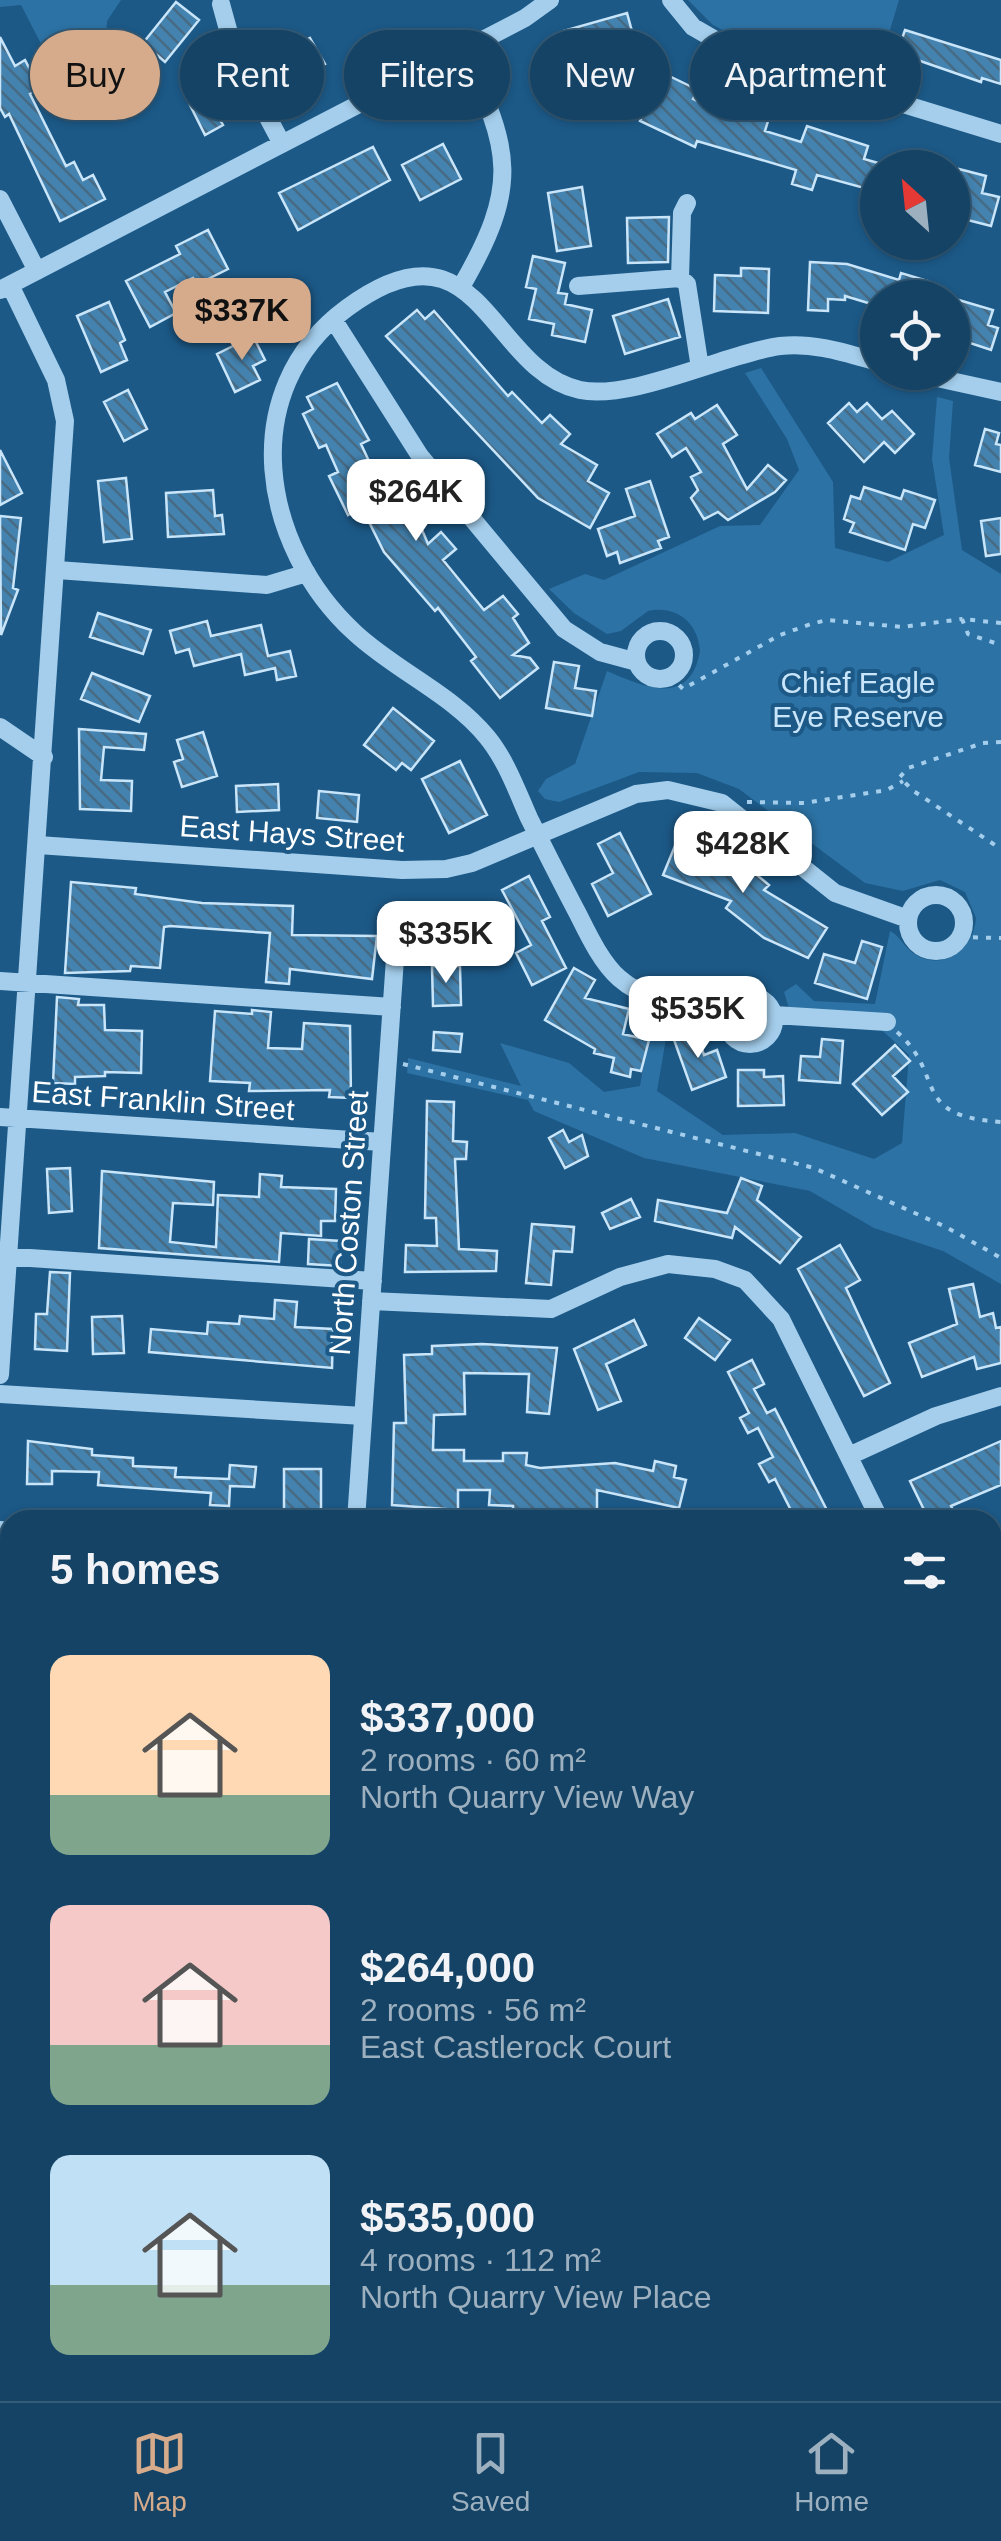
<!DOCTYPE html>
<html lang="en">
<head>
<meta charset="utf-8">
<style>
  :root { --surface:#154365; --page:#1e4a6b; --text:#f1f3f6; --muted:#9db0bf; --line:#345c79; --accent:#d6ab8b }
  body { margin:0; font-family:Helvetica,sans-serif; background:var(--page); color:var(--text); height:100vh; display:flex; flex-direction:column; font-size:38px; white-space:nowrap }
  * { box-sizing:border-box; margin:0 }
  p { font-size:32px; color:var(--muted) }
  .icon { flex:none; width:55px; height:55px; fill:none; stroke:currentColor; stroke-width:2; stroke-linecap:round; stroke-linejoin:round }
  .map { position:relative; flex:1; overflow:hidden }
  .side { position:absolute; left:0px; top:1510px; width:1002px; height:892px; display:flex; flex-direction:column; background:var(--surface); border-radius:30px 30px 0 0; box-shadow:0 2px 8px #0004,0 0 0 2px var(--line) }
  .side>* { flex:none }
  .banner { position:absolute; left:30px; top:30px; width:942px; height:90px; display:flex; gap:20px }
  .needle { width:65px; rotate:333deg }
  .buttons { position:absolute; left:860px; top:150px; display:grid; gap:20px }
  .buttons a { display:grid; place-items:center; width:110px; height:110px; border-radius:50%; background:var(--surface); box-shadow:0 2px 8px #0004,0 0 0 2px var(--line); font-size:50px }
  .price { position:absolute; translate:-50% -85px; padding:0 22px; border-radius:20px; background:#fff; color:#222; font-size:32px; line-height:65px; filter:drop-shadow(0 2px 5px #0008) }
  .price::after { content:''; position:absolute; left:50%; top:60px; width:30px; height:22px; margin-left:-15px; background:inherit; clip-path:polygon(0 0,100% 0,50% 100%) }
  .price.active { background:var(--accent); color:#111 }
  ul { padding:0; list-style:none }
  li { display:flex; align-items:center; gap:30px; height:250px; padding:0 50px }
  li span { display:grid; place-items:center; flex:none; width:280px; height:200px; border-radius:20px; color:#555 }
  li>.icon { margin-inline-start:auto }
  span .icon { width:120px; height:120px; fill:#fffc; stroke-width:1 }
  li b { font-size:42px }
  h2 { display:flex; justify-content:space-between; align-items:center; height:120px; padding:0 50px; font-size:42px }
  .pill { padding:0 35px; border-radius:45px; background:var(--surface); box-shadow:0 2px 8px #0004,0 0 0 2px var(--line); font-size:35px; line-height:90px }
  .pill.active { background:var(--accent); color:#111 }
  .menu { display:flex; justify-content:space-around; align-items:center; height:140px; border-top:2px solid var(--line); background:var(--surface); font-size:28px; color:var(--muted) }
  .menu a { display:grid; justify-items:center; gap:5px }
  .menu .active { color:var(--accent) }
  .map>svg:first-child { display:block }
</style>
</head>
<body>
<div class="map">
<svg width="1001" height="2401" viewBox="0 0 1001 2401">
  <defs>
    <pattern id="building-back-hatch" width="6" height="6" patternUnits="userSpaceOnUse" patternTransform="scale(2.5)"><rect width="6" height="6" fill="#4483b0"/><path d="M-1 5l2 2M0 0l6 6M5-1l2 2" fill="none" stroke="#486a83"/></pattern>
  </defs>
  <rect width="100%" height="100%" fill="#1c5987"/>
  <path fill="#2c72a4" d="M0,0H121L107,21L106,46L121,66L67,94L21,5L0,7Z
    M688,0H899L875,80L734,36L713,25Z
    M761,368L833,482L835,548L888,562L944,535L932,459L937,397L953,401L949,458L962,550L1001,574V1284L943,1251L874,1228L810,1191L644,1158L534,1111L528,1100L407,1073L408,1058L521,1086L500,1043L569,1063L604,1092L640,1086L653,1010L670,1015L657,1091L723,1135L795,1133L874,1159L902,1143L909,1055L873,1022L791,1015L784,992L796,984L814,1001L875,1004L890,931C900,936 903,946 913,953C942,973 974,950 976,918L965,892L940,880L903,891L865,883L739,789L697,773L639,772L559,802L545,799L538,791L546,779L575,764L607,671C642,686 690,709 700,651C698,622 676,605 648,611L621,631L607,634L574,613L549,589L585,574L604,580L720,526L760,525L799,470L787,439L745,373Z"/>
  <path fill="url(#building-back-hatch)" stroke="#c9e5f9" stroke-width="2.5" d="M176,2L199,20L165,62L143,43Z
    M627,13L639,57L598,69L606,97L583,103L563,31Z
    M905,30L1001,60V84L982,78L981,82L897,53Z
    M0,37L15,66L25,60L40,89L30,94L66,166L74,162L83,180L93,175L105,199L60,221L9,114L5,117L0,108Z
    M310,38L325,64L308,73L312,81L292,91L274,57Z
    M663,73L698,90L693,99L724,114L727,108L768,121L765,131L801,142L807,126L868,146L864,159L878,163L875,191L817,175L812,190L792,184L796,170L697,141L695,147L640,121Z
    M230,84L242,107L219,118L223,125L205,135L190,105Z
    M443,144L461,179L420,200L402,165Z
    M373,147L390,180L298,230L279,193Z
    M959,169L986,176L982,193L999,197L991,226L952,216Z
    M582,187L591,246L557,251L548,193Z
    M669,217L668,262L628,263L627,218Z
    M208,230L228,269L196,285L193,278L165,292L176,313L150,327L126,281L180,254L176,246Z
    M533,256L565,263L558,293L567,294L565,304L592,310L585,342L552,335L554,324L529,319L536,289L526,287Z
    M810,262L847,264L899,280L901,273L928,281L922,298H878V306L845,296V300L828,299V311L808,310Z
    M741,268L769,269L768,313L714,311L715,275L741,276Z
    M952,298L993,310L988,325L998,328L991,350L952,337Z
    M668,299L680,337L625,354L613,316Z
    M109,302L125,340L120,343L127,360L101,372L77,316Z
    M417,310L425,319L434,311L508,396L512,392L542,423L550,415L570,434L561,444L597,465L588,481L609,493L590,528L538,498L386,336Z
    M253,336L265,360L253,366L260,380L235,392L217,354Z
    M337,383L369,440L361,444L375,474L394,464L428,544L441,532L456,549L443,560L484,610L503,596L518,614L513,618L529,643L513,655L530,658L538,668L500,698L471,661L476,657L438,608L435,611L384,552L362,508L348,515L329,476L338,472L326,445L319,448L303,414L313,409L307,397Z
    M128,390L147,429L124,441L104,402Z
    M849,403L857,412L867,403L882,419L892,411L914,434L895,453L884,442L864,462L828,423Z
    M717,405L737,435L723,444L747,489L768,465L786,480L775,492L728,520L718,512L704,519L691,498L698,490L691,477L701,472L686,448L672,457L657,434L691,413L695,419Z
    M985,429L999,433L996,444L1001,445V472L975,465Z
    M0,450L22,493L0,505Z
    M126,478L132,539L104,542L98,481Z
    M650,481L669,537L658,541L661,548L620,563L617,552L607,556L598,529L635,516L626,489Z
    M864,487L901,499L904,490L935,500L925,528L913,524L905,550L850,532L854,523L844,519L851,496L860,499Z
    M213,490L215,516L222,515L224,534L168,537L166,493Z
    M0,516L21,518L13,588L18,590L1,635Z
    M1001,518V554L986,556L981,521Z
    M98,613L151,630L143,654L90,637Z
    M207,621L211,636L261,625L268,656L290,651L296,676L277,680L275,668L245,675L241,654L194,666L189,649L176,653L170,631Z
    M554,662L579,666L575,688L596,691L592,716L546,708Z
    M92,673L150,696L139,722L81,699Z
    M393,708L434,741L411,770L402,763L396,770L364,745Z
    M79,729L146,734L144,750L104,747L101,780L132,781L131,811L80,809Z
    M203,732L217,776L182,787L174,762L183,759L177,740Z
    M460,761L487,815L449,833L422,779Z
    M278,784L279,810L237,812L236,786Z
    M319,791L359,795L357,822L317,818Z
    M682,829L704,838L699,851L746,866L769,885L764,890L827,928L808,958L764,938L726,908L731,901L663,875Z
    M620,833L651,894L608,916L592,884L613,873L598,844Z
    M529,876L550,917L542,921L566,968L532,985L516,953L531,945L502,890Z
    M71,882L136,888L135,894L202,903L293,906L292,935L377,936L372,979L290,969L289,984L266,982L270,933L170,926L164,927L160,968L131,966L130,971L65,973Z
    M862,941L882,947L867,999L815,983L824,954L855,963Z
    M432,966H460L461,1005L433,1006Z
    M574,968L595,980L585,998L629,1009L623,1034L649,1040L641,1071L631,1069L630,1077L611,1072L614,1058L594,1053L595,1049L545,1020Z
    M57,997L79,999L78,1005H104L105,1030L142,1031L141,1073L105,1072V1076L75,1077V1084L53,1083Z
    M252,1010L271,1012L268,1048L302,1049L304,1023L350,1026L351,1098L329,1097L330,1090L249,1091L250,1083L210,1081L215,1011L252,1014Z
    M695,1029L704,1055L717,1050L726,1077L692,1090L673,1037Z
    M434,1032L462,1034L460,1052L433,1050Z
    M822,1039L843,1041L840,1083L799,1080L801,1056L820,1057Z
    M895,1045L910,1061L893,1076L908,1092L882,1115L853,1084Z
    M738,1070H764V1077L783,1076L784,1105L738,1106Z
    M427,1101L454,1102L453,1141L467,1142L466,1159H455L459,1249L497,1251L496,1271L405,1272L406,1245L437,1246L436,1218H425Z
    M563,1130L569,1142L582,1135L588,1156L565,1168L549,1138Z
    M70,1168L72,1211L49,1213L47,1169Z
    M102,1171L214,1182L213,1205L173,1203L170,1242L216,1247L218,1195L259,1197L260,1174L282,1176L281,1187L336,1189L335,1221H321V1236L281,1233L279,1262L99,1248Z
    M741,1178L762,1186L757,1200L801,1237L780,1263L735,1227L732,1238L655,1221L658,1200L727,1213Z
    M631,1199L640,1217L610,1229L602,1213Z
    M532,1224L574,1227L572,1252L554,1251L551,1285L526,1283Z
    M309,1239L341,1241L340,1266L308,1264Z
    M840,1245L860,1280L846,1288L890,1383L864,1396L798,1269Z
    M50,1272L70,1273L67,1351L35,1349L36,1314H47Z
    M973,1284L980,1317L993,1313L996,1328L1001,1327V1363L977,1369L974,1357L922,1377L909,1343L957,1324L949,1289Z
    M275,1300L297,1302L295,1327L333,1329L332,1368L149,1352L151,1329L207,1334L208,1322L239,1324L240,1316L274,1319Z
    M122,1316L124,1353L93,1354L92,1317Z
    M699,1318L730,1340L715,1360L685,1338Z
    M634,1320L646,1345L606,1364L621,1401L598,1410L574,1349Z
    M482,1344L557,1348L549,1414L527,1412L529,1374L464,1373L465,1414L434,1415L433,1450H464V1461H503V1453H527L526,1465L540,1468L615,1463L653,1471L655,1461L676,1466L674,1477L686,1480L679,1508L597,1490V1515L513,1514V1506L489,1505L490,1490H458V1510L392,1505L394,1423H406L404,1355L432,1354V1346Z
    M752,1360L764,1384L754,1389L767,1413L775,1409L832,1520H796L775,1479L769,1482L759,1464L773,1457L758,1428L748,1433L740,1418L749,1413L728,1372Z
    M28,1441L92,1449V1455L133,1458V1466L176,1468L175,1477L229,1479L230,1465L256,1467L254,1487L230,1486L229,1506L210,1505L211,1493L98,1485L99,1472L52,1471V1484H27Z
    M1001,1441V1485L951,1506L958,1520H929L910,1481Z
    M284,1469H321V1512H284Z"/>
  <g fill="none" stroke-linecap="round" stroke-linejoin="round">
    <path stroke="#a4ceec" stroke-width="4" stroke-dasharray="5 8" stroke-linecap="butt" d="M1001,623L962,619L968,634L1001,645
      M670,676L683,689L780,635L811,624L827,620L902,627L962,619
      M1001,742L983,743L908,768L900,777L912,790L1001,849
      M747,802L804,803L887,790L903,781
      M960,937L1001,938
      M897,1032C947,1076 909,1116 1001,1122
      M403,1064L814,1168L946,1227L1001,1258"/>
    <path stroke="#a4ceec" stroke-width="18" d="M671,0L693,27L740,54L1001,134
      M221,4L235,55L282,144
      M0,199L37,271
      M680,278L682,213L687,203
      M578,286L680,278L687,284L700,368
      M461,287C519,187 513,151 462,50
      M0,290L525,18L550,0
      M333,319L420,456L564,629L600,652L637,662
      M910,372L1001,392
      M57,570L267,585L307,573
      M636 655a24 24 0 1 1 48 0a24 24 0 1 1-48 0Z
      M0,727L44,757
      M38,845L402,870L446,869L472,863L636,794L668,790L722,803L835,893L908,919
      M908 923a28 28 0 1 1 56 0a28 28 0 1 1-56 0Z
      M0,981L392,1007
      M726 1020a24 24 0 1 1 48 0a24 24 0 1 1-48 0Z
      M726,1015C691,1007 647,1003 619,978C601,962 588,934 578,914C561,882 545,850 529,818C517,791 506,760 487,737C452,694 396,671 355,633C261,547 234,391 347,308C481,209 488,370 580,390C631,401 727,353 780,346C814,342 846,353 878,362
      M774,1015L887,1022
      M0,1117L382,1142
      M0,1256L373,1281
      M371,1301L551,1309L620,1277L668,1264L715,1269L745,1280L781,1319L880,1520
      M0,1375L65,421L56,380L10,285
      M0,1394L363,1416
      M849,1456L936,1416L1001,1396
      M356,1520L397,930
      M0,1530L10,1531
      M992,1653L1001,1651
      M0,1669H10
      M992,1743L1001,1760
      M0,1809L10,1810
      M0,1946H10
      M0,2085L10,2086
      M0,2220H10
      M0,2366L10,2367
      M292,2401L293,2392
      M935,2401L936,2392"/>
  </g>
  <g text-anchor="middle" stroke-width="8" stroke-linejoin="round" paint-order="stroke">
    <g font-size="30" fill="#c9e5f9" stroke="#1c5987">
      <text x="858" y="693">Chief Eagle<tspan x="858" dy="34">Eye Reserve</tspan></text>
    </g>
    <g font-size="30" fill="#fff" stroke="#1c5987">
      <text transform="translate(292 834) rotate(4)" y="10">East Hays Street</text>
      <text transform="translate(163 1101) rotate(4)" y="10">East Franklin Street</text>
      <text transform="translate(349 1223) rotate(-86)" y="10">North Coston Street</text>
    </g>
  </g>
</svg>
<div class="buttons">
<a><svg class="needle" viewBox="-14 -14 28 28"><path d="M0-13l5 13h-10z" fill="#e53935"/><path d="M0 13l5-13h-10z" fill="#9db0bf"/></svg></a>
<a><svg class="icon" aria-label="locate" viewBox="0 0 24 24"><circle cx="12" cy="12" r="6"/><path d="M12 2v4M12 18v4M2 12h4M18 12h4"/></svg></a>
</div>
<b class="price active" style="left:242px;top:363px">$337K</b>
<b class="price" style="left:416px;top:544px">$264K</b>
<b class="price" style="left:743px;top:896px">$428K</b>
<b class="price" style="left:446px;top:986px">$335K</b>
<b class="price" style="left:698px;top:1061px">$535K</b>
<div class="banner">
<a class="pill active">Buy</a>
<a class="pill">Rent</a>
<a class="pill">Filters</a>
<a class="pill">New</a>
<a class="pill">Apartment</a>
</div>
<section class="side">
<h2>5 homes<svg class="icon" aria-label="filters" viewBox="0 0 24 24"><path d="M4 7h16M4 17h16"/><circle cx="9" cy="7" r="2"/><circle cx="15" cy="17" r="2"/></svg></h2>
<ul>
<li><span style="background:linear-gradient(#ffd9b3 70%,#7fa58c 0)"><svg class="icon" aria-label="home" viewBox="0 0 24 24"><path d="M3 11l9-7 9 7M6 9v11h12V9"/></svg></span><div><b>$337,000</b><p>2 rooms · 60 m²</p><p>North Quarry View Way</p></div></li>
<li><span style="background:linear-gradient(#f6c9c9 70%,#7fa58c 0)"><svg class="icon" aria-label="home" viewBox="0 0 24 24"><path d="M3 11l9-7 9 7M6 9v11h12V9"/></svg></span><div><b>$264,000</b><p>2 rooms · 56 m²</p><p>East Castlerock Court</p></div></li>
<li><span style="background:linear-gradient(#bfe0f5 65%,#7fa58c 0)"><svg class="icon" aria-label="home" viewBox="0 0 24 24"><path d="M3 11l9-7 9 7M6 9v11h12V9"/></svg></span><div><b>$535,000</b><p>4 rooms · 112 m²</p><p>North Quarry View Place</p></div></li>
</ul>
</section>
</div>
<nav class="menu">
<a class="active"><svg class="icon" aria-label="map" viewBox="0 0 24 24"><path d="M3 6l6-2 6 2 6-2v14l-6 2-6-2-6 2zM9 4v14M15 6v14"/></svg>Map</a>
<a><svg class="icon" aria-label="saved" viewBox="0 0 24 24"><path d="M7 4h10v16l-5-4-5 4z"/></svg>Saved</a>
<a><svg class="icon" aria-label="home" viewBox="0 0 24 24"><path d="M3 11l9-7 9 7M6 9v11h12V9"/></svg>Home</a>
</nav>
</body>
</html>
